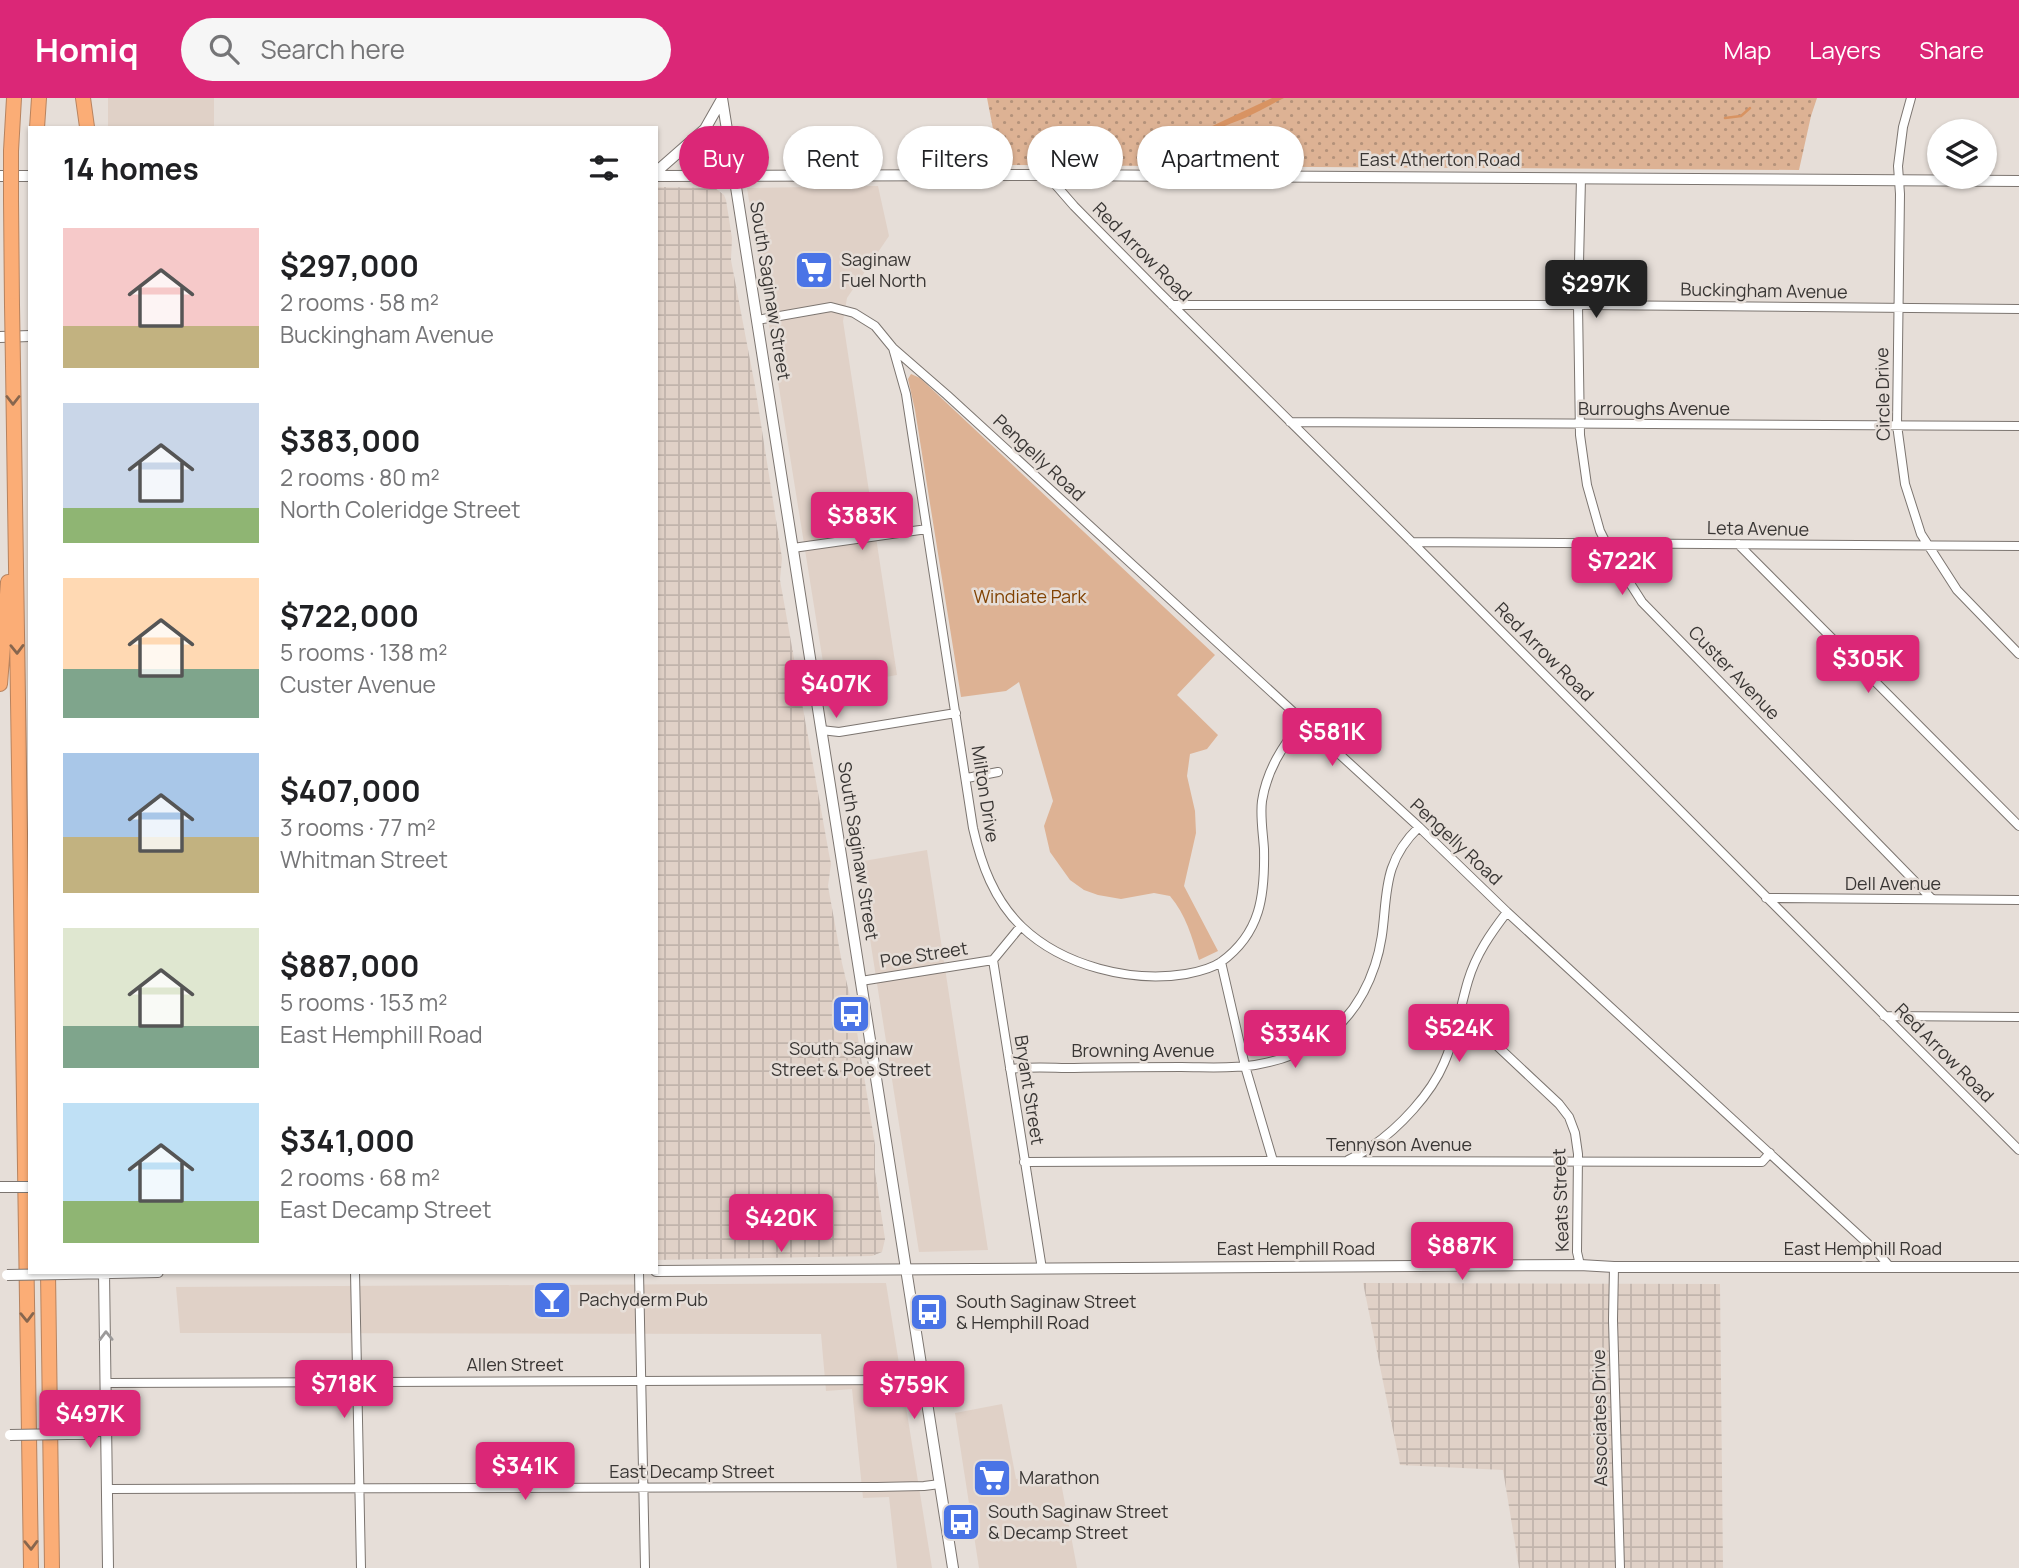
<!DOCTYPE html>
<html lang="en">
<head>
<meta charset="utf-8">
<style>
  :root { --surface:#fff; --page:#f6f6f6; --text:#202124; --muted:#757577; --accent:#db2777 }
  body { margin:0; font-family:Manrope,sans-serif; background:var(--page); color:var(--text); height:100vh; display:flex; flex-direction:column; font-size:26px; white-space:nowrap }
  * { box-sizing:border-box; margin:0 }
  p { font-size:23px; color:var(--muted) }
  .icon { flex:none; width:38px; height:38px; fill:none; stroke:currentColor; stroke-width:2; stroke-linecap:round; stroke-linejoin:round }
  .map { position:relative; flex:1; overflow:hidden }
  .drawer { position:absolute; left:28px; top:28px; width:630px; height:1148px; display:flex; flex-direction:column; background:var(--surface); border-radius:0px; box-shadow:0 2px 5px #0004 }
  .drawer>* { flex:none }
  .banner { position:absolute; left:679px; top:28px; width:665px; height:63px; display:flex; gap:14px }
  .controls { position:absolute; left:1927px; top:21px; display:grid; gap:14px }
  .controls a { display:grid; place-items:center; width:70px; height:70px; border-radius:50%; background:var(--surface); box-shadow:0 2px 5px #0004; font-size:35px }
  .price { position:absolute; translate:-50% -60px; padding:0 16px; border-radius:7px; background:var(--accent); color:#fff; font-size:23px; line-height:46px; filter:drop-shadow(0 2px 4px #0008) }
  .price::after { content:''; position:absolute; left:50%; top:42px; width:21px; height:16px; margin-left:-10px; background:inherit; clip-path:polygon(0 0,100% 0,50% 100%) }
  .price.on { background:#222; color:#fff }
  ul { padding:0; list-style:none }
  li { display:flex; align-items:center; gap:21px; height:175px; padding:0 35px }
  li span { display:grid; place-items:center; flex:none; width:196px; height:140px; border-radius:0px; color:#555 }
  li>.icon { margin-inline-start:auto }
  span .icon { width:84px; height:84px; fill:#fffc; stroke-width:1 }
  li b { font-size:30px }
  h2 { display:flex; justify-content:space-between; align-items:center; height:84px; padding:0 35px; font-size:30px }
  .tag { padding:0 24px; border-radius:32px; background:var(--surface); box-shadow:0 2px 5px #0004; font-size:24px; line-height:63px }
  .tag.on { background:var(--accent); color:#fff }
  header { display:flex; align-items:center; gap:42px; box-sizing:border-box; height:98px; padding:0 35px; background:var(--accent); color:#fff }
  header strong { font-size:33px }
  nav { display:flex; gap:38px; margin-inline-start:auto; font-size:24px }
  .search { width:490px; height:63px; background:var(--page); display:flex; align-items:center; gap:18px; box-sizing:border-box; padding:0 24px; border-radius:38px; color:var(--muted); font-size:26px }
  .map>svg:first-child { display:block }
</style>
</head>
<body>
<header>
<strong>Homiq</strong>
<div class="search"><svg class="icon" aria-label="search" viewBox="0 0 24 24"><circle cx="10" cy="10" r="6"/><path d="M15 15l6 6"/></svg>Search here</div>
<nav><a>Map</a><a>Layers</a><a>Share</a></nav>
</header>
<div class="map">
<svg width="2019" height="1470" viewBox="0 0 2019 1470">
  <defs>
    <pattern id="industrial-grid" width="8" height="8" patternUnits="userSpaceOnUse" patternTransform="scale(1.75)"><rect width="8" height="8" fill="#e0d1c7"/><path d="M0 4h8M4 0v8" fill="none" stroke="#c1b4ac"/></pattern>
    <pattern id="grass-dots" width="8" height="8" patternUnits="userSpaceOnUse" patternTransform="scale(1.75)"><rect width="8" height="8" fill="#ddb294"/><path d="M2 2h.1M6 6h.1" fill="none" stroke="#b4927a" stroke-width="1.8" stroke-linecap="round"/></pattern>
  </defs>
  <rect width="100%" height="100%" fill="#e6ded8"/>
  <path fill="#e0d1c7" d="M108,0H214V30H108Z
    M878,88L889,138L847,200L843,223L897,577L827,589L747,90Z
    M927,752L988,1152L919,1154L858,764Z
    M886,1185L932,1470H897L889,1399L863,1400L852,1291L826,1293L821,1236L180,1235L176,1189Z
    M1002,1306L1016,1381L1059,1374L1077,1470H979L955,1315Z"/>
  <path fill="url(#industrial-grid)" d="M656,89L715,90L724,97L726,102L732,140L731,162L755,288L782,460L780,482L829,756L831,766L828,788L842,865L854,915L875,1047V1074L885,1141L882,1154L872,1158L656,1162Z
    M1363,1185L1720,1186L1723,1470H1519L1503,1372L1400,1367Z"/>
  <path fill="url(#grass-dots)" d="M987,0H1817L1811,18L1799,72L1000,67Z"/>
  <path fill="#ddb294" d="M911,276L920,280L1215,557L1177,597L1218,637L1207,651L1190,656L1187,678L1195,713L1196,735L1184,788L1218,853L1199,862C1192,839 1186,817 1170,798L1154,795L1121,801L1098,797L1084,792L1070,782L1050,754L1044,728L1053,703L1019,584L1006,593L961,599L915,312L908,281Z"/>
  <path fill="#d89362" d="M1272,0H1284C1272,6 1261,12 1249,18C1231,27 1203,32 1194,52L1187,53L1185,51L1186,47L1210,29Z"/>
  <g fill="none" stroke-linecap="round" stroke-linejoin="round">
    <path stroke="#d89362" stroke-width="2.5" d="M1725,20L1741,18L1750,10"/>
    <g stroke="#7c7570" stroke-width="10">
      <path id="street" d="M1911,0L1903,29L1898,68L1900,96L1897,327L1905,386L1921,436L1957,492L2019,556
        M1047,77L1074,108L1159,194L1412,444L2019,1052
        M1581,80L1578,207L1580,337L1587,387L1600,433L1612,457L1642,504L1932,801
        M1172,207H1589L2019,211
        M757,222L831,209L854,215L875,228L893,250L947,297L1419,729L1507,814L1878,1155L1890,1169
        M893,250L906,296L973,730C981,766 994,802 1022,829C1063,868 1131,885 1186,876C1197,874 1211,871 1221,864C1261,835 1265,797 1264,751C1263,735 1260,718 1262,703C1267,671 1283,648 1302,623
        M1290,324L2019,328
        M1412,444L2019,448
        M1738,446L2019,728
        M793,450L927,431
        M821,632L839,634L956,615
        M967,680L998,674
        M1766,800L2019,802
        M1021,828L993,862L1042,1171
        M1221,864L1245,968L1273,1063
        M861,883L993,862
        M1461,914L1559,1006L1569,1019L1575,1035L1578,1056L1577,1154L1580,1167
        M1884,918L2019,919
        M1010,971C1031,968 1053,970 1074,970C1110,969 1145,969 1181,969C1205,969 1231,971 1255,967C1315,957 1356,925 1375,867C1393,813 1373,773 1419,729
        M1348,1062C1356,1058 1364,1054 1371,1049C1399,1030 1431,996 1444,965C1456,938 1460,910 1468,883C1476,856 1491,835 1507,814
        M1024,1064L1273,1063L1762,1064L1770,1055
        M1614,1169L1613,1222L1620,1470
        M355,1174L361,1470
        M639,1174L645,1470
        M107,1285L924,1282
        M108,1391L877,1389L924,1388L940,1386"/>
    </g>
    <g stroke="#7c7570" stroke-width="12">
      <path id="secondary" d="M722,0L953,1470
        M656,74L705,31L722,1
        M0,78H30
        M656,78L1047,77L2019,83
        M0,239L30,238
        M656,1173L1580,1167L1614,1169H2019
        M104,1174L108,1470
        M65,1176L158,1174
        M67,1336H86L107,1331"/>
    </g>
    <g stroke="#b7835f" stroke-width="16">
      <path id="highway" d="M83,0L87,29
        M37,30L39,0
        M11,53L14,0
        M11,102L12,207
        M13,268L31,1470
        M0,586L8,484
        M48,1174L52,1470"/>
    </g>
    <use href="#street" stroke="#fff" stroke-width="8"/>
    <use href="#secondary" stroke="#fff" stroke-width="10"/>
    <use href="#highway" stroke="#fbad76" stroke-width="14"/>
    <g stroke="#7c7570" stroke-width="12" stroke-linecap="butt">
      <path id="secondary-bridge" d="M0,1089H30
        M7,1177L65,1176
        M10,1337L67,1336"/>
    </g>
    <g stroke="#b7835f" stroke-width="16" stroke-linecap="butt">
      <path id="highway-bridge" d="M11,53V102
        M12,207L13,268"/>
    </g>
    <use href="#secondary-bridge" stroke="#fff" stroke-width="10"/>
    <use href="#highway-bridge" stroke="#fbad76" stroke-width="14"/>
  </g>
  <defs><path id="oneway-chevron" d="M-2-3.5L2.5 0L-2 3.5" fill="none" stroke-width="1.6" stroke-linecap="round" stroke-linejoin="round" transform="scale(1.75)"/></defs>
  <g stroke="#87664e">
    <use href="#oneway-chevron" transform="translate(13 302) rotate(90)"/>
    <use href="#oneway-chevron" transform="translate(17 551) rotate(89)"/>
    <use href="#oneway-chevron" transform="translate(27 1219) rotate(89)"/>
    <use href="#oneway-chevron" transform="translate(31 1447) rotate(89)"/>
  </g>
  <use stroke="#9c9a9a" href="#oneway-chevron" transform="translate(106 1238) rotate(-91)"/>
  <defs>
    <g id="supermarket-square" transform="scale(2.0125)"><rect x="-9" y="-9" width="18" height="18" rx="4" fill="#4a74e6" stroke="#e6ded8"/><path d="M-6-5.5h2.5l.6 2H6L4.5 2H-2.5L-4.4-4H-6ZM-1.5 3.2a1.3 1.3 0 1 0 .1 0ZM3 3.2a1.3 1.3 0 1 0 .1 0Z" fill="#fff"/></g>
    <g id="bus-square" transform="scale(2.0125)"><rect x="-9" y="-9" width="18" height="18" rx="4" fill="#4a74e6" stroke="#e6ded8"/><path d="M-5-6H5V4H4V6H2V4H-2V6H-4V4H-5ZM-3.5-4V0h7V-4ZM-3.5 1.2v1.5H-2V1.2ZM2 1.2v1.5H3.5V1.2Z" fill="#fff"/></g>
    <g id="bar-square" transform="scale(2.0125)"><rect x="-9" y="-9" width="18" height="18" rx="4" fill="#4a74e6" stroke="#e6ded8"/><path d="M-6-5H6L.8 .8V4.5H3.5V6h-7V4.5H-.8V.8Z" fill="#fff"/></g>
  </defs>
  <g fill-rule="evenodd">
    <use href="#supermarket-square" x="814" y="172"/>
    <use href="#bus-square" x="851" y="916"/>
    <use href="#bar-square" x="552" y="1202"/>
    <use href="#bus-square" x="929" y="1214"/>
    <use href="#supermarket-square" x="992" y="1380"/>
    <use href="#bus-square" x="961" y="1424"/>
  </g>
  <g text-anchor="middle" stroke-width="5" stroke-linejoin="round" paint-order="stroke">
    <g font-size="18" fill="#393634" stroke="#e6ded8">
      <text x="1440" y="68">East Atherton Road</text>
      <text transform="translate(1142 154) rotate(45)" y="6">Red Arrow Road</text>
      <text transform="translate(770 193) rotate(81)" y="6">South Saginaw Street</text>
      <text transform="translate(1764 193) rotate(1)" y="6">Buckingham Avenue</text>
      <text transform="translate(1883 296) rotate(-91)" y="6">Circle Drive</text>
      <text x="1654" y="317">Burroughs Avenue</text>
      <text transform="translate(1039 360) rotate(43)" y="6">Pengelly Road</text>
      <text transform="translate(1758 431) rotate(1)" y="6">Leta Avenue</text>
      <text transform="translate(1544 554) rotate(45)" y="6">Red Arrow Road</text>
      <text transform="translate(1734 575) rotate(46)" y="6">Custer Avenue</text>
      <text transform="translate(985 696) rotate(81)" y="6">Milton Drive</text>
      <text transform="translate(1456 744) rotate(43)" y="6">Pengelly Road</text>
      <text transform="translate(858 753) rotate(81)" y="6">South Saginaw Street</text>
      <text x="1893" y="792">Dell Avenue</text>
      <text transform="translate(924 857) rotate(-9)" y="6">Poe Street</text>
      <text x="1143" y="959">Browning Avenue</text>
      <text transform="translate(1944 955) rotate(45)" y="6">Red Arrow Road</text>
      <text transform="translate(1029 992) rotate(81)" y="6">Bryant Street</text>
      <text x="1399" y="1053">Tennyson Avenue</text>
      <text transform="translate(1561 1102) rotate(-92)" y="6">Keats Street</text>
      <text x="1296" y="1157">East Hemphill Road</text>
      <text x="1863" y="1157">East Hemphill Road</text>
      <text x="515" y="1273">Allen Street</text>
      <text transform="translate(1600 1320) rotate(-91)" y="6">Associates Drive</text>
      <text x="692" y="1380">East Decamp Street</text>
    </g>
    <g font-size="18" fill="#393634" stroke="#e6ded8" text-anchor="start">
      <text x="841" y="168">Saginaw<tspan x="841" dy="21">Fuel North</tspan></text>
      <text x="851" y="957" text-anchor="middle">South Saginaw<tspan x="851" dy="21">Street &amp; Poe Street</tspan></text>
      <text x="579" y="1208">Pachyderm Pub</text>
      <text x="956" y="1210">South Saginaw Street<tspan x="956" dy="21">&amp; Hemphill Road</tspan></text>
      <text x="1019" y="1386">Marathon</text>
      <text x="988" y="1420">South Saginaw Street<tspan x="988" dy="21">&amp; Decamp Street</tspan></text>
    </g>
    <g font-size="18" fill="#814203" stroke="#e6ded8">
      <text x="1030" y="505">Windiate Park</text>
    </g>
  </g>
</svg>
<div class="controls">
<a><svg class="icon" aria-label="layers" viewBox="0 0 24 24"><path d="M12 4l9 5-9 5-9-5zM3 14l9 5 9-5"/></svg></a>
</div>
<b class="price on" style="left:1596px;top:222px">$297K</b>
<b class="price" style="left:862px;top:454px">$383K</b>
<b class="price" style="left:1622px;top:499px">$722K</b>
<b class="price" style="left:1868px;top:597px">$305K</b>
<b class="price" style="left:836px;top:622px">$407K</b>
<b class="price" style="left:1332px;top:670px">$581K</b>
<b class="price" style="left:1459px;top:966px">$524K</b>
<b class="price" style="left:1295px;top:972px">$334K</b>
<b class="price" style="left:781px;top:1156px">$420K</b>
<b class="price" style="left:1462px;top:1184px">$887K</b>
<b class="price" style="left:344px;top:1322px">$718K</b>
<b class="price" style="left:914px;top:1323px">$759K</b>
<b class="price" style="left:90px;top:1352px">$497K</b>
<b class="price" style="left:525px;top:1404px">$341K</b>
<div class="banner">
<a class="tag on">Buy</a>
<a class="tag">Rent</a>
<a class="tag">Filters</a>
<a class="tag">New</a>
<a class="tag">Apartment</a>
</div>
<section class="drawer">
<h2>14 homes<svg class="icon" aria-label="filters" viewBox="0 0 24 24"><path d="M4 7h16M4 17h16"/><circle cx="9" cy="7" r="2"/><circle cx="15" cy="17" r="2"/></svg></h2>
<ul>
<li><span style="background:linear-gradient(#f6c9c9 70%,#c2b280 0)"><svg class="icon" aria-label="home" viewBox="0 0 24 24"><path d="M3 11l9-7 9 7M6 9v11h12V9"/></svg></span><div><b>$297,000</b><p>2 rooms · 58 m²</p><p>Buckingham Avenue</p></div></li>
<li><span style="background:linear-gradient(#c9d6e8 75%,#8fb573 0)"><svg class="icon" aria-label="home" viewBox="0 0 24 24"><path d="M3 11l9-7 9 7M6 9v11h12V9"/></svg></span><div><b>$383,000</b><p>2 rooms · 80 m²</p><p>North Coleridge Street</p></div></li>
<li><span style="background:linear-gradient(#ffd9b3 65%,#7fa58c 0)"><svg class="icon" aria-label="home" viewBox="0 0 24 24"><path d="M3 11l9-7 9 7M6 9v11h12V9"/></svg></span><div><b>$722,000</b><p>5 rooms · 138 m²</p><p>Custer Avenue</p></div></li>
<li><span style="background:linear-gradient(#a9c7e8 60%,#c2b280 0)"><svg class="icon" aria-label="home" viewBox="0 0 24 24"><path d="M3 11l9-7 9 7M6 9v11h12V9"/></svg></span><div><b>$407,000</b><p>3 rooms · 77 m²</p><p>Whitman Street</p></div></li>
<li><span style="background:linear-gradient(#dfe7d0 70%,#7fa58c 0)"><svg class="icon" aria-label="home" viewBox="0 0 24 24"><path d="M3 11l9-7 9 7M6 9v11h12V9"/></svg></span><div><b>$887,000</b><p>5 rooms · 153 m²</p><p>East Hemphill Road</p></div></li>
<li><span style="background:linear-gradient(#bfe0f5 70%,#8fb573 0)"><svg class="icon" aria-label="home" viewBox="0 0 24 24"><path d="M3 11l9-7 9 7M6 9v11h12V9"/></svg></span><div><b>$341,000</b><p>2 rooms · 68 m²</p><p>East Decamp Street</p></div></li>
</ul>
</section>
</div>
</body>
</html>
